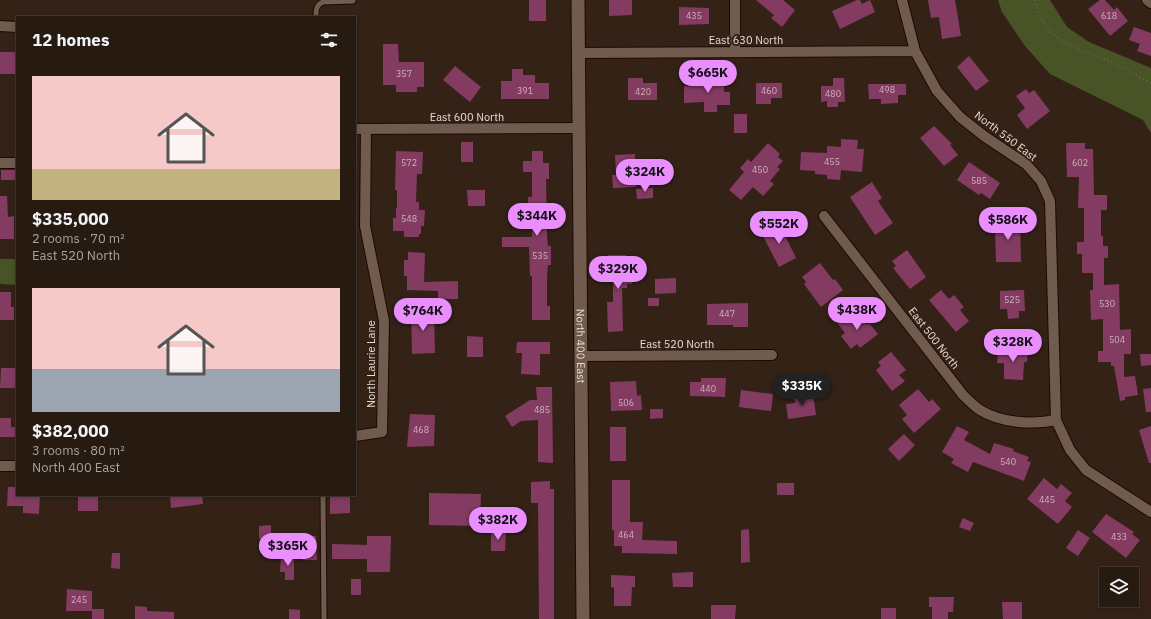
<!DOCTYPE html>
<html lang="en">
<head>
<meta charset="utf-8">
<style>
  :root { --surface:#271a11; --page:#2f231a; --text:#f1f3f6; --muted:#a4a19f; --line:#433831; --accent:#ea8dfd }
  body { margin:0; font-family:"IBM Plex Sans",sans-serif; background:var(--page); color:var(--text); height:100vh; display:flex; flex-direction:column; font-size:15px; white-space:nowrap }
  * { box-sizing:border-box; margin:0 }
  p { font-size:13px; color:var(--muted) }
  .icon { flex:none; width:22px; height:22px; fill:none; stroke:currentColor; stroke-width:2; stroke-linecap:round; stroke-linejoin:round }
  .map { position:relative; flex:1; overflow:hidden }
  .drawer { position:absolute; left:16px; top:16px; width:340px; height:480px; display:flex; flex-direction:column; background:var(--surface); border-radius:0px; box-shadow:0 2px 6px #0003,0 0 0 1px var(--line) }
  .drawer>* { flex:none }
  .buttons { position:absolute; left:1099px; top:567px; display:grid; gap:8px }
  .buttons a { display:grid; place-items:center; width:40px; height:40px; border-radius:0px; background:var(--surface); box-shadow:0 2px 6px #0003,0 0 0 1px var(--line); font-size:20px }
  .price { position:absolute; translate:-50% -34px; padding:0 9px; border-radius:14px; background:var(--accent); color:#111; font-size:13px; line-height:26px; filter:drop-shadow(0 1px 2px #0008) }
  .price::after { content:''; position:absolute; left:50%; top:24px; width:12px; height:9px; margin-left:-6px; background:inherit; clip-path:polygon(0 0,100% 0,50% 100%) }
  .price.active { background:#222; color:#fff }
  ul { padding:0; list-style:none }
  li { display:grid; align-content:center; gap:8px; height:212px; padding:0 16px }
  li span { display:grid; place-items:center; height:124px; border-radius:0px; color:#555 }
  li>.icon { margin-inline-start:auto }
  span .icon { width:72px; height:72px; fill:#fffc; stroke-width:1 }
  li b { font-size:17px }
  h2 { display:flex; justify-content:space-between; align-items:center; height:48px; padding:0 16px; font-size:17px }
  .map>svg:first-child { display:block }
</style>
</head>
<body>
<div class="map">
<svg width="1151" height="619" viewBox="0 0 1151 619">
  <rect width="100%" height="100%" fill="#342217"/>
  <path fill="#485425" d="M998,0H1050L1067,27L1089,42L1151,68V133L1143,120L1050,74L1025,46L1002,12Z
    M0,259H17V285L0,284Z"/>
  <path fill="#833b62" d="M529,0H546V21H529Z
    M609,0H632V15L609,16Z
    M756,0H783L795,10L782,27L771,18L774,15Z
    M857,0H860L862,4L870,0L875,12L840,29L832,11Z
    M928,0H955L961,36L942,39L939,17L931,18Z
    M1100,0H1105L1114,10L1117,7L1128,21L1110,36L1088,9Z
    M679,7L709,8V24L679,25Z
    M1134,27L1151,33V56L1137,51L1140,44L1129,40Z
    M383,44H398L399,62H424V87H417V92H396V85H383Z
    M0,52H17V74H0Z
    M969,56L989,81L976,91L957,67Z
    M455,66L481,87L470,102L443,80Z
    M512,69H523V75H535V83H549V99H501V81H512Z
    M628,78H643V83H657V100H628Z
    M705,78H724V92H730V105H717V112H704V102L684,103V86H705Z
    M833,78H844L845,102H838V107H827V101L821,102V86H833Z
    M756,83H782V98H771V104H756Z
    M868,84H906V95H898V103L881,104V99H869Z
    M1026,89L1029,93L1034,90L1050,111L1027,129L1017,115L1025,108L1016,96Z
    M734,114H747V133H734Z
    M934,126L952,144L950,145L958,155L944,166L920,138Z
    M841,139L858,140L857,149H864L862,172L841,170L840,180L827,179V175L815,174V171L800,170L801,152L827,153V146L841,147Z
    M461,142H473V162H461Z
    M768,143L780,154L778,157L783,161L777,167L780,169L770,181L774,184L763,196L753,187L741,200L729,190L744,172L740,168L748,159L751,162Z
    M1066,143H1085V149H1093L1094,195H1107V210H1101V236H1103V246H1108V258H1104V285L1119,284L1120,330L1131,329V354H1124V377L1135,376L1138,395L1125,397V400L1120,401L1114,366H1111V362H1098V351H1103V319L1091,320L1090,290H1093V273H1082V254H1077V242H1084V208H1078L1079,177H1067Z
    M396,151L423,152L422,174H417L416,202H419V210H425L424,226H421V234H419V237H404V231H393V218H396V208H397V190H395Z
    M532,151H543V163H549V179H546L547,236L548,246H551V265H548L547,276V306H550V320H532V276H530L529,247H502V237H532V208H528V197H532V172H523V161H532Z
    M635,154L636,187L613,188L612,175H616L615,155Z
    M969,162L1000,183L990,199L981,193L979,195L957,180Z
    M1,170H16V180H1Z
    M872,182L882,198L878,201L893,223L875,235L850,197Z
    M653,188V198L637,199L636,189Z
    M467,190H485V206H468Z
    M0,196H7L8,217L14,216V239H0Z
    M998,218H1020L1021,262H996L995,230H998Z
    M778,221L796,258L779,267L763,236L770,232L767,227Z
    M907,250L926,277L910,289L893,268L896,266L892,261Z
    M408,252L425,253L424,282L458,281V299H438V291L407,290V276H404V260H408Z
    M608,255H626L627,266L632,265V284H627V288H622L623,331L608,332L607,302H613V275H609Z
    M820,263L833,280L835,279L843,290L821,307L804,284L806,282L802,277Z
    M676,278V293L655,294V279Z
    M941,290L949,299L954,295L964,307L960,310L969,321L956,332L929,300Z
    M1024,290L1025,311H1019V318L1008,319L1007,309H1000V291Z
    M0,292H11V307H14V320H0Z
    M648,298H659V306H648Z
    M748,303V327H733V325H707V304Z
    M434,309L435,353L412,354L411,310Z
    M855,310L867,325L869,323L878,334L860,348L857,344L851,349L841,336L845,333L838,324Z
    M467,336L483,337V357H467Z
    M517,342H550V354H540V375L521,374L522,353H516Z
    M1004,349L1028,350L1027,362H1024L1023,380L1004,379V363H997L998,353H1004Z
    M891,352L906,370L899,375L905,381L892,391L876,370L881,366L878,362Z
    M1140,354H1151V365L1141,366Z
    M1,368H17V388H0Z
    M701,378H726L725,397L690,396V382H701Z
    M636,381L637,396L641,395L642,410L611,411L610,382Z
    M536,387H552L553,463L538,462V420L521,421L512,427L505,416L530,400H537Z
    M1151,388V412H1146L1143,389Z
    M918,389L929,402L932,399L941,409L914,433L902,419L907,415L899,405Z
    M741,390L773,394L771,411L739,407Z
    M813,394L816,415L788,419L786,404L795,403L794,396Z
    M650,409H663V418L650,419Z
    M410,414L435,415L434,446L407,447Z
    M0,418H11V427H16V437H0Z
    M957,426L969,432L964,440L990,454L994,443L1014,449L1013,451L1029,457L1027,461L1031,462L1024,481L973,462L968,472L951,463L954,459L942,452Z
    M1151,426V463H1149L1139,430Z
    M610,427H626V461H610Z
    M904,434L915,445L899,461L888,449Z
    M1044,478L1057,489L1061,484L1072,493L1065,501L1072,507L1058,524L1027,499Z
    M612,480H630V522H643L642,540L677,541V554L622,553V546H614V530H612Z
    M550,481V489H554V619H539L538,503H531V482Z
    M777,483H794V495H777Z
    M8,487H17V495H40L39,514L23,513V506H7Z
    M429,493L481,494L480,526L429,525Z
    M78,495L98,496V511H78Z
    M170,495H202L203,504L171,508Z
    M330,495H350V513L330,514Z
    M1106,514L1134,532L1132,534L1140,540L1126,558L1092,532Z
    M963,518L974,523L970,531L959,527Z
    M271,525V538L259,539V526Z
    M749,529L750,562L741,563V530Z
    M1078,530L1090,538L1078,556L1066,548Z
    M491,532H506L505,551H491Z
    M303,536H316L317,560H303Z
    M367,536H391L390,572H367V559H332V544L367,545Z
    M112,553H120V569L111,568Z
    M281,555H294V580H285V572H280Z
    M693,572V587H673L672,573Z
    M611,575L635,576V587H632L631,606H614V588L611,587Z
    M351,579H361V595H351Z
    M67,589L92,591V609H104V619H92V611H66Z
    M929,597H954L953,612H948V619H932V607H929Z
    M1002,602H1022V619H1003Z
    M711,605H736L735,619H711Z
    M135,606L147,607V611L174,612V619H135Z
    M881,608H896V619H881Z
    M289,609L300,610V619H289Z"/>
  <g fill="none" stroke-linecap="round" stroke-linejoin="round">
    <g stroke="#1b0b03" stroke-width="7">
      <path id="service" d="M316,17C316,10 316,5 323,2L353,1
        M323,495L324,619"/>
    </g>
    <g stroke="#1b0b03" stroke-width="12">
      <path id="minor" d="M735,0V52
        M902,0L915,51L937,91L960,117L984,136L1026,164L1041,181L1050,201L1056,420L1070,450L1086,470L1151,512
        M1147,0L1151,3
        M0,26L17,27
        M578,53L915,51
        M355,129L579,128
        M0,163H17
        M824,216L963,395C968,400 974,406 980,410C1001,423 1032,425 1056,420
        M582,356L772,355
        M355,436L382,432L384,321L365,226L366,129
        M0,466H17"/>
    </g>
    <g stroke="#1b0b03" stroke-width="15">
      <g id="tertiary">
        <path id="s1" d="M578,0L583,619"/>
      </g>
    </g>
    <path stroke="#705f56" stroke-width="2" stroke-dasharray="1 3" stroke-linecap="butt" d="M1035,0C1045,42 1070,45 1104,59C1120,65 1135,76 1151,83"/>
    <use href="#service" stroke="#705b4e" stroke-width="5"/>
    <use href="#minor" stroke="#705b4e" stroke-width="10"/>
    <use href="#tertiary" stroke="#705b4e" stroke-width="13"/>
  </g>
  <g text-anchor="middle" stroke-width="4" stroke-linejoin="round" paint-order="stroke">
    <g font-size="9" fill="#ceb2b7">
      <text x="694" y="19">435</text>
      <text x="1109" y="19">618</text>
      <text x="404" y="77">357</text>
      <text x="887" y="93">498</text>
      <text x="525" y="94">391</text>
      <text x="769" y="94">460</text>
      <text x="643" y="95">420</text>
      <text x="833" y="97">480</text>
      <text x="832" y="165">455</text>
      <text x="409" y="166">572</text>
      <text x="1080" y="166">602</text>
      <text x="760" y="173">450</text>
      <text x="979" y="184">585</text>
      <text x="409" y="222">548</text>
      <text x="540" y="259">535</text>
      <text x="1012" y="303">525</text>
      <text x="1107" y="307">530</text>
      <text x="727" y="317">447</text>
      <text x="1117" y="343">504</text>
      <text x="708" y="392">440</text>
      <text x="626" y="406">506</text>
      <text x="542" y="413">485</text>
      <text x="421" y="433">468</text>
      <text x="1008" y="465">540</text>
      <text x="1047" y="503">445</text>
      <text x="626" y="538">464</text>
      <text x="1119" y="540">433</text>
      <text x="79" y="603">245</text>
    </g>
    <g font-size="11" fill="#e7dad3" stroke="#342217">
      <text x="746" y="44">East 630 North</text>
      <text x="467" y="121">East 600 North</text>
      <text transform="translate(1006 136) rotate(37)" y="4">North 550 East</text>
      <text transform="translate(934 338) rotate(52)" y="4">East 500 North</text>
      <text x="677" y="348">East 520 North</text>
      <text dy="4" stroke="none"><textPath href="#s1" startOffset="346">North 400 East</textPath></text>
      <text transform="translate(371 364) rotate(-90)" y="4">North Laurie Lane</text>
    </g>
  </g>
</svg>
<div class="buttons">
<a><svg class="icon" aria-label="layers" viewBox="0 0 24 24"><path d="M12 4l9 5-9 5-9-5zM3 14l9 5 9-5"/></svg></a>
</div>
<b class="price" style="left:708px;top:94px">$665K</b>
<b class="price" style="left:645px;top:193px">$324K</b>
<b class="price" style="left:537px;top:237px">$344K</b>
<b class="price" style="left:1008px;top:241px">$586K</b>
<b class="price" style="left:779px;top:245px">$552K</b>
<b class="price" style="left:618px;top:290px">$329K</b>
<b class="price" style="left:857px;top:331px">$438K</b>
<b class="price" style="left:423px;top:332px">$764K</b>
<b class="price" style="left:1013px;top:363px">$328K</b>
<b class="price active" style="left:802px;top:407px">$335K</b>
<b class="price" style="left:498px;top:541px">$382K</b>
<b class="price" style="left:288px;top:567px">$365K</b>
<section class="drawer">
<h2>12 homes<svg class="icon" aria-label="filters" viewBox="0 0 24 24"><path d="M4 7h16M4 17h16"/><circle cx="9" cy="7" r="2"/><circle cx="15" cy="17" r="2"/></svg></h2>
<ul>
<li><span style="background:linear-gradient(#f6c9c9 75%,#c2b280 0)"><svg class="icon" aria-label="home" viewBox="0 0 24 24"><path d="M3 11l9-7 9 7M6 9v11h12V9"/></svg></span><div><b>$335,000</b><p>2 rooms · 70 m²</p><p>East 520 North</p></div></li>
<li><span style="background:linear-gradient(#f6c9c9 65%,#9aa5b1 0)"><svg class="icon" aria-label="home" viewBox="0 0 24 24"><path d="M3 11l9-7 9 7M6 9v11h12V9"/></svg></span><div><b>$382,000</b><p>3 rooms · 80 m²</p><p>North 400 East</p></div></li>
</ul>
</section>
</div>
</body>
</html>
